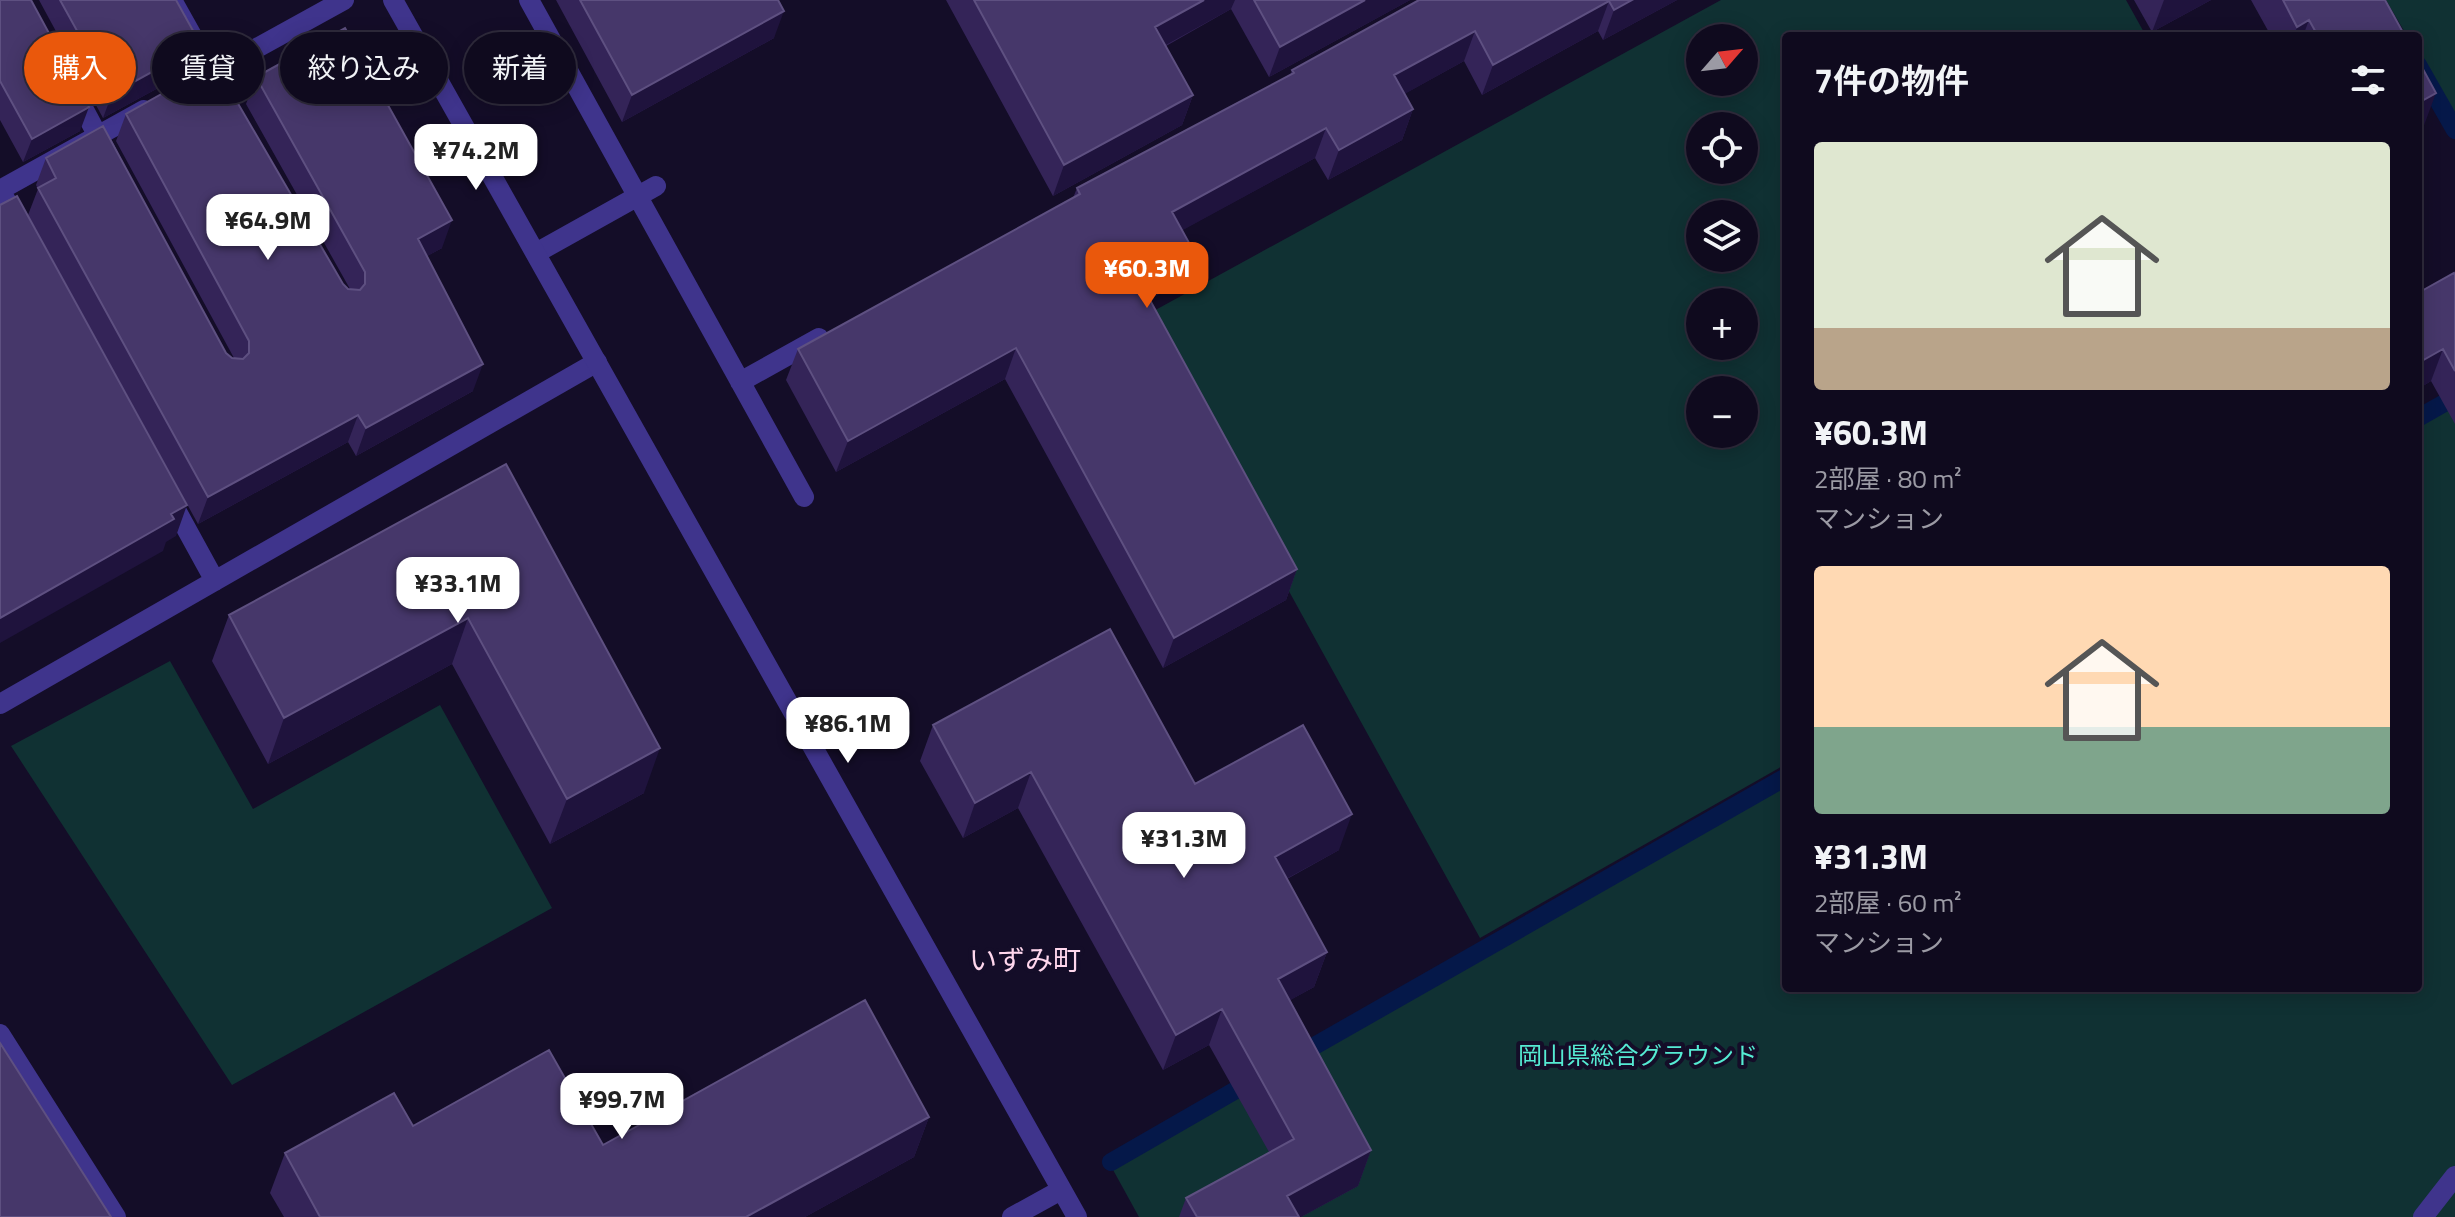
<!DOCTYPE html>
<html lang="ja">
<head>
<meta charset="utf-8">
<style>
  :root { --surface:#0f0a1e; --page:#1d182b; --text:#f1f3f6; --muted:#9b9aa4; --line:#2f2b3c; --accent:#ea580c }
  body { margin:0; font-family:"Titillium Web","Noto Sans JP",sans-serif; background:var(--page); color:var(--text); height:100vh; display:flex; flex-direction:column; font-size:30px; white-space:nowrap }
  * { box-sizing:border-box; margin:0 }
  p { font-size:26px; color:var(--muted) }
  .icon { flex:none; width:44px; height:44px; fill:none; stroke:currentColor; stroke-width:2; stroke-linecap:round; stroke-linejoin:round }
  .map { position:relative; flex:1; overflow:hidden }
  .side { position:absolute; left:1782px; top:32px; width:640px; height:960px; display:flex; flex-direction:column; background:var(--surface); border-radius:8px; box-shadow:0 4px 20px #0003,0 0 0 2px var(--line) }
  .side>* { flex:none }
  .guide { position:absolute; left:24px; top:32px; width:760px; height:72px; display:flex; gap:16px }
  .needle { width:52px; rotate:62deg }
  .controls { position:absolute; left:1686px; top:24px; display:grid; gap:16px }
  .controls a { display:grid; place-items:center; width:72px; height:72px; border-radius:50%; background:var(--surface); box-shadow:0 4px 20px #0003,0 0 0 2px var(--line); font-size:40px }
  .price { position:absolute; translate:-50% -68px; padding:0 18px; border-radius:16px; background:#fff; color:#222; font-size:26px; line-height:52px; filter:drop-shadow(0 2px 4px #0008) }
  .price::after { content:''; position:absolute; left:50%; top:48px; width:24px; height:18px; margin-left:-12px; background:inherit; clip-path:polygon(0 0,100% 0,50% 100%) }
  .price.active { background:var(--accent); color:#fff }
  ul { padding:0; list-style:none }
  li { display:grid; align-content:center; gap:16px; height:424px; padding:0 32px }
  li span { display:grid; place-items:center; height:248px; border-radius:8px; color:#555 }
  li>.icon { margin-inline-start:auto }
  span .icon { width:144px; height:144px; fill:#fffc; stroke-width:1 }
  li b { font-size:34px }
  h2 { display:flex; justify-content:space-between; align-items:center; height:96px; padding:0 32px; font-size:34px }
  .chip { padding:0 28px; border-radius:36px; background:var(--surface); box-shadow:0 4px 20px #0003,0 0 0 2px var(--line); font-size:28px; line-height:72px }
  .chip.active { background:var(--accent); color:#fff }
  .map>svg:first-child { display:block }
</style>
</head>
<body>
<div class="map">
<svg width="2455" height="1217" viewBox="0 0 2455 1217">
  <rect width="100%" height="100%" fill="#140d28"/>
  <path fill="#103133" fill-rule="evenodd" d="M1721,0H2126L2146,36H1786V764L1480,938L1139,319ZM1700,38H1744V82H1700ZM1700,126H1744V170H1700ZM1700,214H1744V258H1700ZM1700,302H1744V346H1700ZM1700,390H1744V434H1700Z
    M2386,0H2455V121L2418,56V36H2407Z
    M2455,404V1217H1139L1112,1168L1786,785V988H2418V425Z
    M170,661L253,809L440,705L552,908L232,1085L11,746Z"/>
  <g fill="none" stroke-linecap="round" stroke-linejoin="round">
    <path stroke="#051849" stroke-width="18" d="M2418,65L2455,130
      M2418,418L2455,397
      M1295,1057L1786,777
      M1111,1162L1255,1079"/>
    <path stroke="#3f348c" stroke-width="20" d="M172,0L219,84
      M529,0L804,497
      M197,81L344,0
      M74,91L108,155
      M0,190L20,225
      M0,190L144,110
      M536,253L656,186
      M740,382L819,338
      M170,499L215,581
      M0,704L597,362
      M0,1034L116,1217
      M2423,1217L2455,1176"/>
    <path stroke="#3f348c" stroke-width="20" d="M393,0L1077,1217
      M1012,1217L1061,1190"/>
  </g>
  <path fill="#342458" d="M0,0L80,131L23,162L0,120Z
    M39,0H176L201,45L193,69L103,118Z
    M556,0H778L774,38L622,122Z
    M946,0H1410L1269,77L1231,9L1166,46L1193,95L1182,125L1053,196Z
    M1419,0H1677L1603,40L1598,31L1482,95L1464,61L1404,94L1413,109L1402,140L1328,180L1315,158L1182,230L1193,250L1182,281L1150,299L1297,569L1286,600L1163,668L1005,379L836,472L786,380L798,349L1073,198L1077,188L1290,76L1292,70Z
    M2134,0H2211L2152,32Z
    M2251,0H2385L2405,36H2271Z
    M256,77L442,248L427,256L473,391L356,456L348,442L198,524L28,215L38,189L36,185L46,158L226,353L232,358H234L116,141L126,114L348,289H350L246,104Z
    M2455,275V424L2431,381L2418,389V293Z
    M506,464L644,793L550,844L452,664L268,764L212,661L229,615Z
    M933,725L1195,784L1339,850L1287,879L1327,952L1314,987L1290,1000L1371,1150L1358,1186L1301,1217H1179L1186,1198L1269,1152L1209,1045L1163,1070L1018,808L963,838L920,761Z
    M929,1117L914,1157L805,1217H284L270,1193L285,1153L413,1126L603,1145Z"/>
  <path fill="#1f133d" d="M1204,0H1235L1231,9L1144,57L1155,27Z
    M1365,0H1410L1269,77L1280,47Z
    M1632,0H1677L1603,40L1614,10Z
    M2164,0H2211L2152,32Z
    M1609,1L1598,31L1482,95L1493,65Z
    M784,11L774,38L622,122L632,95Z
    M2309,20L2303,36H2294L2297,27Z
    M1475,31L1464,61L1383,106L1394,75Z
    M201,45L193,69L103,118L112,94Z
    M2436,93L2423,128L2418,131V103Z
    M1193,95L1182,125L1053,196L1064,165Z
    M89,107L80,131L23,162L32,139Z
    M1413,109L1402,140L1328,180L1339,150Z
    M1326,128L1315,158L1161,242L1172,212Z
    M452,220L442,248L409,266L418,239Z
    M1193,250L1182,281L1128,311L1139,280Z
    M1016,348L1005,379L836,472L848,441Z
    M2443,349L2431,381L2418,389V363Z
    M483,364L473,391L356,456L366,428Z
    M358,415L348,442L198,524L208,497Z
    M187,505L176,536L166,542L163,551L0,643V618Z
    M1297,569L1286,600L1163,668L1174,638Z
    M468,618L452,664L268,764L284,718Z
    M660,748L644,793L550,844L567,799Z
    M1031,772L1018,808L963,838L975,803Z
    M1352,814L1339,850L1262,892L1275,857Z
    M1327,952L1314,987L1265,1014L1278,979Z
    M1222,1009L1209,1045L1163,1070L1176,1035Z
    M929,1117L914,1157L805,1217H746Z
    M1371,1150L1358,1186L1301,1217H1280L1287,1196Z"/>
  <path fill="#46376a" stroke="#5e5081" stroke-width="2" d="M0,0H31L89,107L32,139L0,81Z
    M60,0H176L201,45L112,94Z
    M580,0H778L784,11L632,95Z
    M974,0H1204L1155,27L1193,95L1064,165Z
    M1254,0H1365L1280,47Z
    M1419,0H1632L1614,10L1609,1L1493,65L1475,31L1394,75L1413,109L1339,150L1326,128L1172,212L1193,250L1139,280L1297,569L1174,638L1016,348L848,441L798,349L1080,194L1077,188L1294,73L1292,70Z
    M2283,0H2385L2405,36H2318L2309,20L2297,27Z
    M345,28L452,220L418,239L483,364L366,428L358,415L208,497L38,188L56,178L46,158L103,126L226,353L232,358L243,359L249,353V341L126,114L215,64L343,284L348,289L360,290L365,284V272L256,77Z
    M2418,60L2436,93L2418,103Z
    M17,196L187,505L171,514L174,519L0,618V205Z
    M2454,273L2455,275V371L2443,349L2418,363V293Z
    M506,464L660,748L567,799L468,618L284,718L229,615Z
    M1110,629L1195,784L1303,725L1352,814L1275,857L1327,952L1278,979L1371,1150L1287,1196L1299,1217H1197L1186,1198L1294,1139L1222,1009L1176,1035L1031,772L975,803L933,725Z
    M865,1000L929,1117L746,1217H320L285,1153L394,1093L413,1126L549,1050L603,1145Z
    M0,1043L111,1217H0Z"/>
  <g text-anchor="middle" stroke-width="8" stroke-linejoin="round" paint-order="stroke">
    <g font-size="24" fill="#55ebd3" stroke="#140d28">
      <text x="1638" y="1064">岡山県総合グラウンド</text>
    </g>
    <g font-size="28" fill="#ffd7ed" stroke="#140d28">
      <text x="1025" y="970">いずみ町</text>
    </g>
  </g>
</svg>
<div class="controls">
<a><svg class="needle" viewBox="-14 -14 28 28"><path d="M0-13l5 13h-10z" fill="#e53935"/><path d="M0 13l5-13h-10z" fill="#9b9aa4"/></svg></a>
<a><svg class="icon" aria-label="locate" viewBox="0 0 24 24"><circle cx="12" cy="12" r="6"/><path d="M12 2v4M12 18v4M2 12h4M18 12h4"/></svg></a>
<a><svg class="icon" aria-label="layers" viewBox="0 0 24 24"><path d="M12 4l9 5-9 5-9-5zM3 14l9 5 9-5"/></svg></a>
<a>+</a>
<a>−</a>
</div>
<b class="price" style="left:476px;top:192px">¥74.2M</b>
<b class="price" style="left:268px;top:262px">¥64.9M</b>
<b class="price active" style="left:1147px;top:310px">¥60.3M</b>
<b class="price" style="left:458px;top:625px">¥33.1M</b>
<b class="price" style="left:848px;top:765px">¥86.1M</b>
<b class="price" style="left:1184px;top:880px">¥31.3M</b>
<b class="price" style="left:622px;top:1141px">¥99.7M</b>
<div class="guide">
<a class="chip active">購入</a>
<a class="chip">賃貸</a>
<a class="chip">絞り込み</a>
<a class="chip">新着</a>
</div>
<section class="side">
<h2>7件の物件<svg class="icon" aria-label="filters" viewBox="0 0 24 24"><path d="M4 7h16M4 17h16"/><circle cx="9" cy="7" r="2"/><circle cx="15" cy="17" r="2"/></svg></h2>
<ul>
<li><span style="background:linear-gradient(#dfe7d0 75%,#b9a48a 0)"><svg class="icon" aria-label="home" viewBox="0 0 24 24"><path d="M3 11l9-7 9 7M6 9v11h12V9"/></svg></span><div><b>¥60.3M</b><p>2部屋 · 80 m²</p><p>マンション</p></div></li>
<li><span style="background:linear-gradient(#ffd9b3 65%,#7fa58c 0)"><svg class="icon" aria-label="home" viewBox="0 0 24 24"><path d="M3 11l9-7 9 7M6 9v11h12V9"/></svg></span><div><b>¥31.3M</b><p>2部屋 · 60 m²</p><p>マンション</p></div></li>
</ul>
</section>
</div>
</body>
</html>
